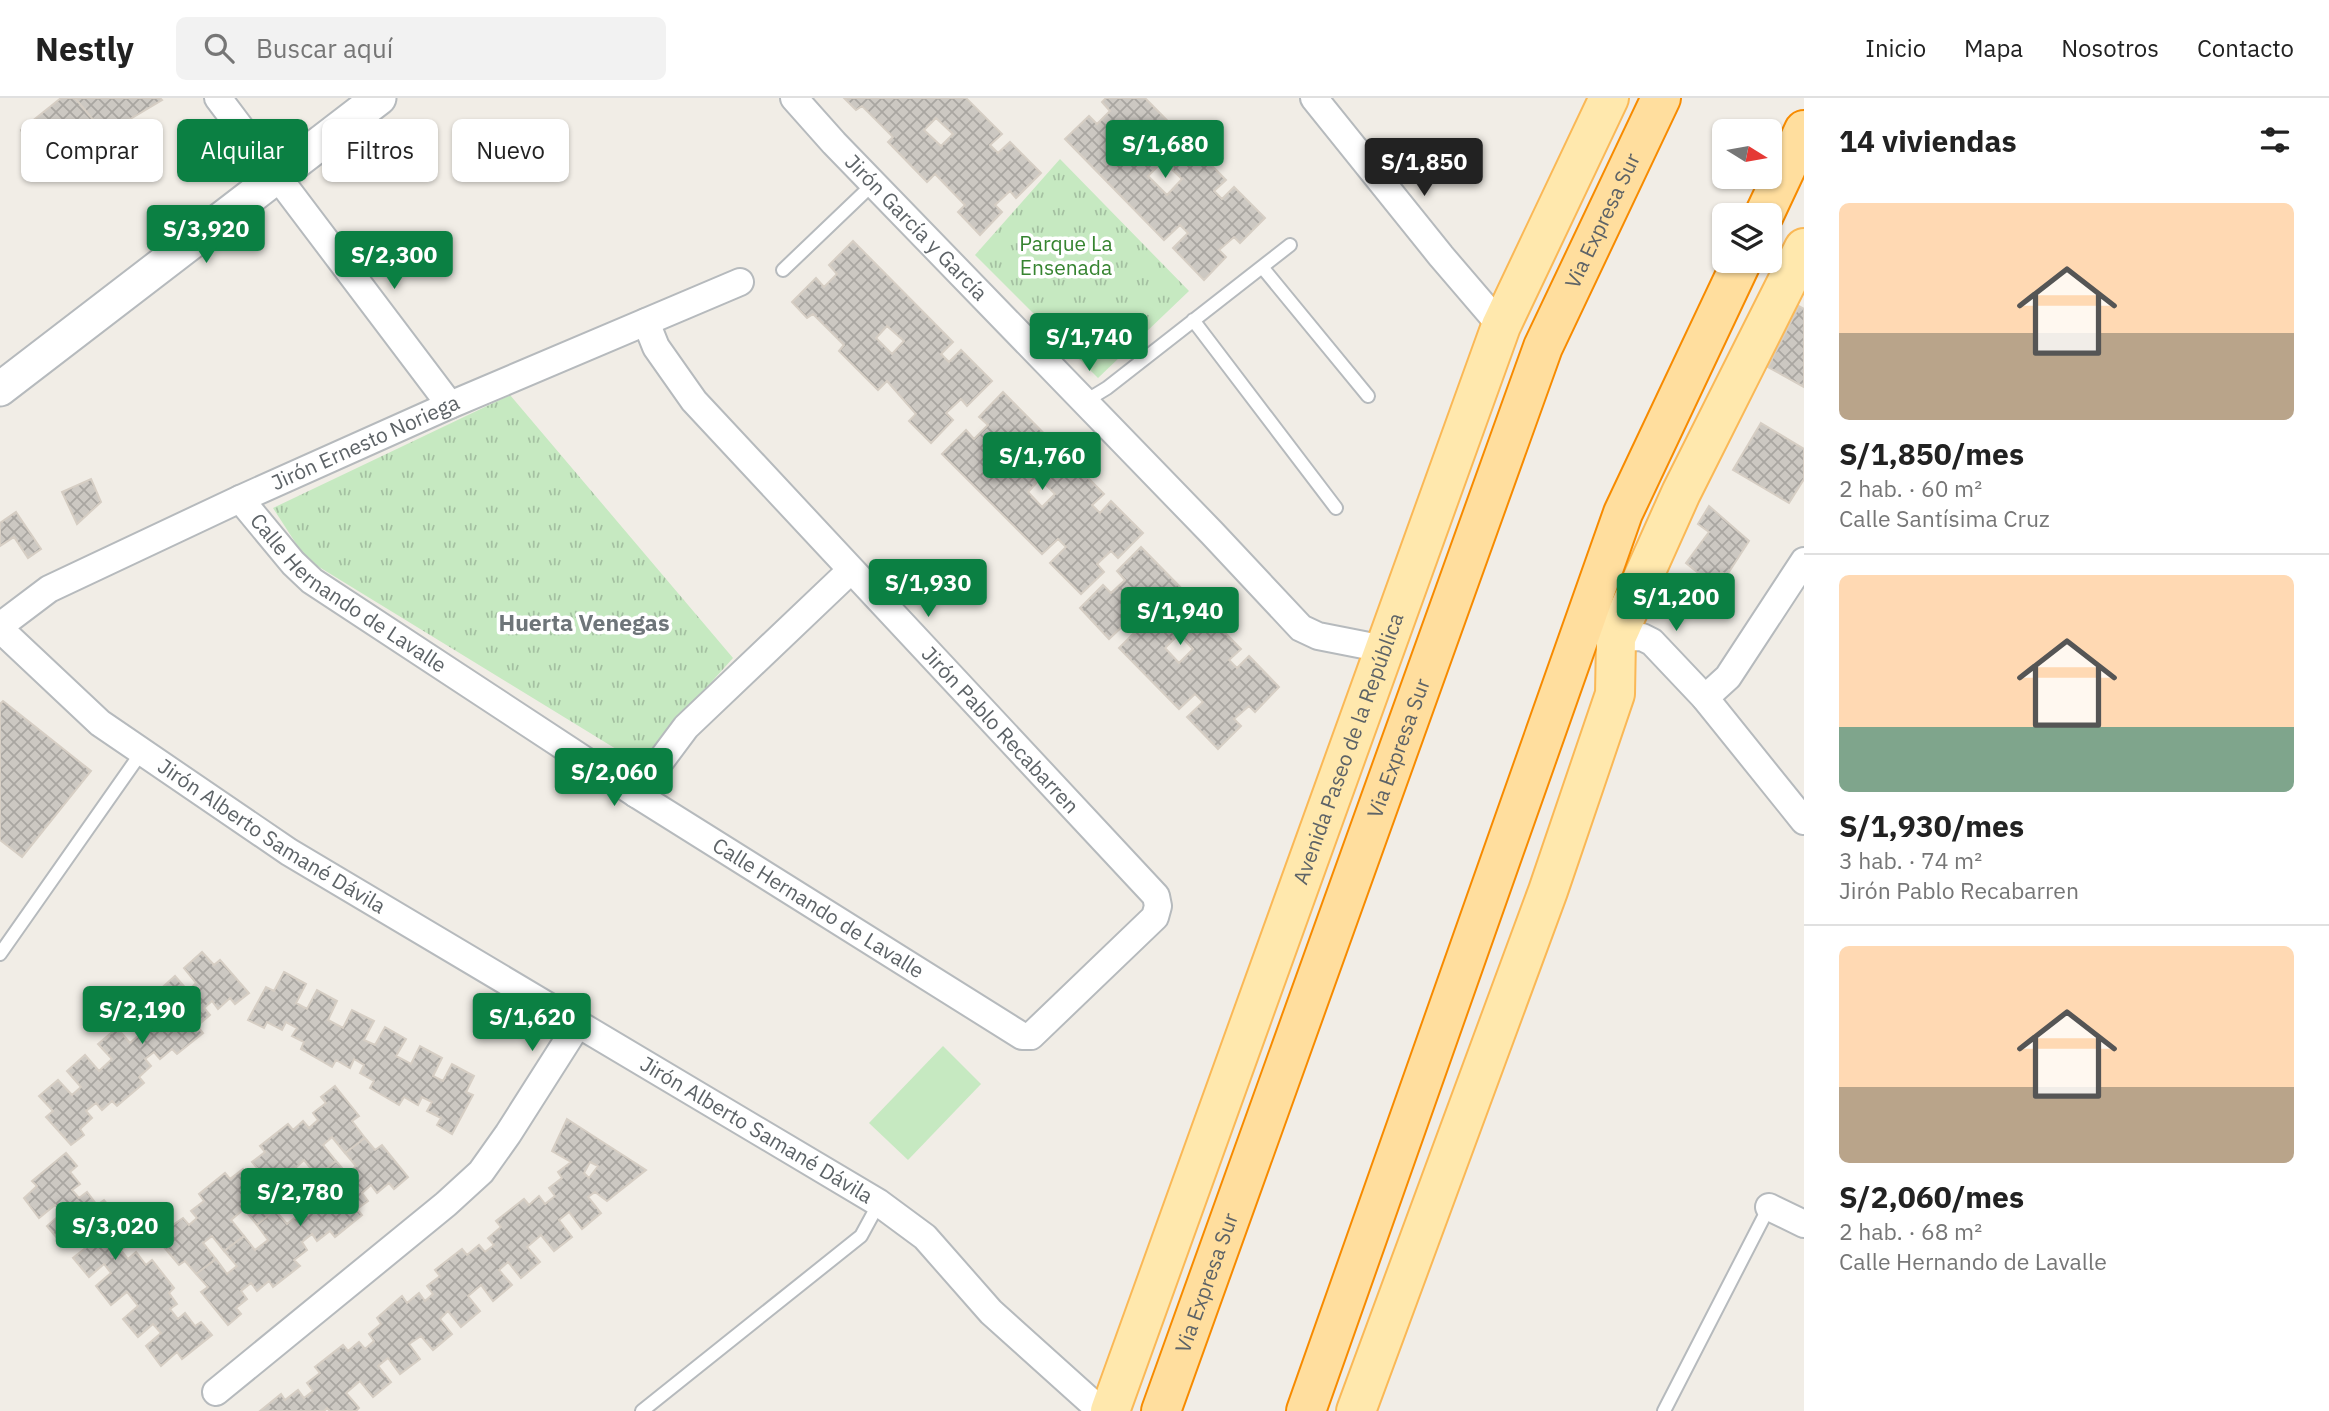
<!DOCTYPE html>
<html lang="es">
<head>
<meta charset="utf-8">
<style>
  :root { --surface:#fff; --page:#f2f2f2; --text:#222; --muted:#767676; --line:#e0e0e0; --accent:#0b8043 }
  body { margin:0; font-family:"IBM Plex Sans",sans-serif; background:var(--page); color:var(--text); height:100vh; display:flex; flex-direction:column; font-size:26px; white-space:nowrap }
  * { box-sizing:border-box; margin:0 }
  p { font-size:23px; color:var(--muted) }
  .icon { flex:none; width:38px; height:38px; fill:none; stroke:currentColor; stroke-width:2; stroke-linecap:round; stroke-linejoin:round }
  .map { position:relative; flex:1; overflow:hidden }
  .drawer { display:flex; flex-direction:column; background:var(--surface); width:525px }
  .drawer>* { flex:none }
  .guide { position:absolute; left:21px; top:21px; width:665px; height:63px; display:flex; gap:14px }
  .needle { width:46px; rotate:101deg }
  .fabs { position:absolute; left:1712px; top:21px; display:grid; gap:14px }
  .fabs a { display:grid; place-items:center; width:70px; height:70px; border-radius:10px; background:var(--surface); box-shadow:0 2px 5px #0004; font-size:35px }
  .price { position:absolute; translate:-50% -60px; padding:0 16px; border-radius:7px; background:var(--accent); color:#fff; font-size:23px; line-height:46px; filter:drop-shadow(0 2px 4px #0008) }
  .price::after { content:''; position:absolute; left:50%; top:42px; width:21px; height:16px; margin-left:-10px; background:inherit; clip-path:polygon(0 0,100% 0,50% 100%) }
  .price.current { background:#222; color:#fff }
  ul { padding:0; list-style:none }
  li { display:grid; align-content:center; gap:14px; height:371px; padding:0 35px }
  li+li { border-top:2px solid var(--line) }
  li span { display:grid; place-items:center; height:217px; border-radius:10px; color:#555 }
  li>.icon { margin-inline-start:auto }
  span .icon { width:126px; height:126px; fill:#fffc; stroke-width:1 }
  li b { font-size:30px }
  h2 { display:flex; justify-content:space-between; align-items:center; height:84px; padding:0 35px; font-size:30px }
  .tag { padding:0 24px; border-radius:10px; background:var(--surface); box-shadow:0 2px 5px #0004; font-size:24px; line-height:63px }
  .tag.current { background:var(--accent); color:#fff }
  header { display:flex; align-items:center; gap:42px; box-sizing:border-box; height:98px; padding:0 35px; background:var(--surface); border-bottom:2px solid var(--line) }
  header strong { font-size:33px }
  nav { display:flex; gap:38px; margin-inline-start:auto; font-size:24px }
  .search { width:490px; height:63px; background:var(--page); display:flex; align-items:center; gap:18px; box-sizing:border-box; padding:0 24px; border-radius:10px; color:var(--muted); font-size:26px }
  main { display:flex; flex:1; min-height:0 }
  .map>svg:first-child { display:block }
</style>
</head>
<body>
<header>
<strong>Nestly</strong>
<div class="search"><svg class="icon" aria-label="search" viewBox="0 0 24 24"><circle cx="10" cy="10" r="6"/><path d="M15 15l6 6"/></svg>Buscar aquí</div>
<nav><a>Inicio</a><a>Mapa</a><a>Nosotros</a><a>Contacto</a></nav>
</header>
<main>
<div class="map">
<svg width="1804" height="1313" viewBox="0 0 1804 1313">
  <defs>
    <pattern id="grass-tufts" width="24" height="20" patternUnits="userSpaceOnUse" patternTransform="scale(1.75)"><rect width="24" height="20" fill="#c6e9c1"/><path d="M3 7l-1-3M5 7V3M7 7l1-3M15 17l-1-3M17 17v-4M19 17l1-3" fill="none" stroke="#a4c0a1"/></pattern>
    <pattern id="building-cross-hatch" width="8" height="8" patternUnits="userSpaceOnUse" patternTransform="scale(1.75)"><rect width="8" height="8" fill="#ccc8c2"/><path d="M0 0l8 8M0 8l8-8" fill="none" stroke="#a9a6a1"/></pattern>
  </defs>
  <rect width="100%" height="100%" fill="#f1ede6"/>
  <path fill="url(#grass-tufts)" d="M1060,61L1189,193L1098,280L975,157Z
    M510,297L733,560L639,665L306,461L273,410Z"/>
  <path fill="#c6e9c1" d="M943,948L981,986L908,1062L869,1025Z"/>
  <path fill="url(#building-cross-hatch)" stroke="#d6cec4" stroke-width="2" fill-rule="evenodd" d="M61,0H75L105,36L75,60L61,43L32,56L21,32Z
    M75,0H160L162,2L105,36Z
    M844,0H966L1002,36L990,47L998,55L1010,44L1041,75L1016,100L1010,93L995,107L1002,114L980,137L958,114L965,107L935,76L927,84L888,44L893,39L862,8L856,12ZM936,20L953,36L941,48L924,32Z
    M1106,0H1145L1226,82L1214,93L1222,101L1234,89L1265,120L1240,145L1234,139L1219,152L1226,159L1204,182L1173,150L1188,135L1180,127L1164,142L1065,41L1089,18L1097,26L1110,13L1102,4ZM1163,63L1182,81L1167,97L1148,78Z
    M853,143L953,244L941,256L949,264L961,252L992,283L967,308L961,301L946,315L953,322L931,345L909,323L916,316L887,283L878,292L839,253L844,247L813,216L807,220L792,204L816,180L824,189L837,176L829,167ZM887,228L904,243L892,256L876,240Z
    M1799,208L1804,211V289L1768,269Z
    M1003,294L1104,396L1092,407L1100,415L1111,403L1143,435L1118,460L1111,453L1097,466L1104,474L1081,496L1050,465L1066,449L1058,441L1042,456L942,356L966,332L974,341L988,327L979,319ZM1040,381L1055,396L1042,409L1028,394Z
    M1761,325L1804,351V381L1789,405L1733,372Z
    M91,381L101,404L77,426L62,394Z
    M1709,408L1749,443L1727,477L1721,474L1712,486L1686,465L1709,434L1698,426Z
    M16,414L41,451L28,460L14,439L0,448V425Z
    M1141,449L1241,551L1229,562L1237,570L1249,558L1279,589L1255,614L1249,608L1234,621L1241,628L1218,651L1187,619L1203,604L1195,596L1179,611L1119,550L1135,534L1126,525L1109,541L1080,510L1103,487L1111,495L1125,482L1117,473ZM1179,536L1193,551L1179,565L1165,550Z
    M3,603L91,673L22,759L0,742V606Z
    M202,854L214,867L220,862L249,895L235,906L230,900L218,911L212,903L204,910L210,917L197,928L203,935L177,956L172,951L160,961L154,954L145,961L151,968L139,979L144,985L117,1008L112,1003L102,1012L96,1005L86,1013L92,1020L80,1031L84,1037L71,1047L46,1019L53,1013L39,998L58,982L72,997L81,989L67,973L85,957L99,973L112,961L98,946L117,930L130,945L139,937L125,922L144,906L157,921L169,910L156,895L175,878L188,893L196,885L184,870Z
    M284,874L306,886L296,905L307,911L317,892L337,903L328,922L343,930L352,912L374,923L364,942L375,947L385,929L406,941L396,958L411,966L420,948L442,960L433,978L443,983L452,966L474,978L466,994L473,997L452,1036L437,1027L441,1020L427,1013L432,1004L422,999L418,1007L404,999L399,1007L370,990L374,983L360,975L364,967L354,961L350,970L336,962L332,969L301,951L304,944L292,938L297,930L286,924L282,932L267,924L264,930L248,922L266,889L274,893Z
    M335,988L359,1018L352,1023L365,1040L345,1055L332,1039L323,1047L336,1063L317,1078L304,1062L291,1074L304,1089L285,1104L272,1089L263,1096L275,1112L257,1127L244,1111L231,1122L244,1138L224,1153L212,1138L203,1145L216,1161L196,1176L185,1163L179,1167L151,1134L165,1123L170,1129L183,1120L189,1127L197,1120L191,1113L204,1103L199,1096L225,1075L230,1081L243,1071L249,1079L258,1071L252,1064L265,1054L260,1048L288,1026L293,1032L303,1023L309,1030L318,1022L313,1015L326,1005L321,999Z
    M567,1021L646,1072L607,1103L595,1094L588,1099L601,1115L582,1131L569,1114L559,1122L572,1139L554,1153L541,1137L527,1149L540,1164L521,1180L508,1164L499,1172L512,1187L493,1203L481,1187L468,1198L480,1213L461,1229L448,1213L440,1221L452,1236L433,1252L421,1238L409,1246L420,1261L400,1276L388,1260L378,1268L391,1284L373,1299L360,1283L346,1295L359,1310L356,1313H330L327,1310L324,1313H260L281,1296L285,1302L298,1292L304,1300L313,1293L307,1285L320,1275L315,1269L343,1247L348,1253L359,1244L365,1251L374,1243L369,1236L381,1226L377,1220L402,1198L407,1205L419,1195L425,1203L433,1196L427,1188L440,1178L435,1172L462,1151L467,1157L479,1147L485,1154L494,1147L488,1140L501,1129L496,1123L524,1101L529,1107L539,1098L545,1106L555,1098L549,1090L562,1080L558,1074L571,1064L552,1053ZM590,1064L598,1068L589,1080L584,1075Z
    M365,1040L375,1052L382,1047L408,1079L394,1091L389,1085L377,1095L371,1087L362,1095L368,1103L357,1111L362,1117L335,1139L330,1133L317,1143L312,1136L302,1144L307,1152L294,1162L300,1168L273,1189L269,1183L257,1193L251,1185L241,1193L247,1201L236,1210L241,1216L228,1227L201,1194L208,1189L196,1176L216,1161L227,1176L237,1168L224,1153L244,1138L255,1152L268,1142L257,1127L275,1112L287,1126L297,1118L285,1104L304,1089L315,1103L329,1091L317,1078L336,1063L347,1076L356,1068L345,1055Z
    M66,1055L77,1068L70,1074L80,1086L72,1092L79,1100L87,1094L97,1107L104,1102L125,1128L118,1133L129,1146L121,1152L128,1161L136,1154L146,1167L152,1162L174,1190L169,1195L177,1206L170,1211L178,1221L185,1215L195,1228L201,1224L212,1237L182,1261L177,1254L161,1268L146,1248L161,1235L153,1226L138,1239L123,1221L138,1208L127,1194L111,1207L96,1188L111,1175L104,1166L89,1179L73,1160L88,1148L78,1135L63,1147L47,1128L62,1115L55,1107L39,1120L24,1100L37,1088L32,1083Z"/>
  <g fill="none" stroke-linecap="round" stroke-linejoin="round">
    <g stroke="#b6babd" stroke-width="16">
      <path id="service" d="M1262,169L1368,298
        M783,172L873,86
        M1193,222L1336,410
        M1084,304L1107,290L1290,147
        M0,856L141,655
        M642,1313L861,1138L879,1105
        M1664,1313L1769,1109"/>
    </g>
    <g stroke="#b6babd" stroke-width="30">
      <g id="minor">
        <path d="M218,0L450,307"/>
        <path id="s1" d="M794,0L834,45L1212,435L1301,530L1318,538L1384,551"/>
        <path d="M1314,0L1441,158L1501,228"/>
        <path id="s2" d="M240,401L293,465L312,483L636,696L1022,938H1031L1155,819L1158,808L1156,798L694,303L656,249L646,224"/>
        <path id="s3" d="M0,528L49,491L240,401L450,307L740,184"/>
        <path id="s4" d="M0,531L100,625L289,754L879,1105L925,1139L991,1214L1101,1313"/>
        <path d="M1616,540L1642,539L1652,544L1705,600L1804,723"/>
        <path d="M1705,600L1728,579L1804,463"/>
        <path d="M636,696L686,629L850,473"/>
        <path d="M1769,1109L1804,1126"/>
        <path d="M216,1294L446,1106L481,1074L508,1036L578,926"/>
      </g>
    </g>
    <g stroke="#b6babd" stroke-width="37">
      <path id="tertiary" d="M0,291L379,0"/>
    </g>
    <g stroke="#fab856" stroke-width="42">
      <g id="primary">
        <path id="s5" d="M1110,1313L1501,228L1609,0"/>
        <path d="M1356,1313L1548,793L1615,596L1616,540L1681,395L1804,150"/>
      </g>
    </g>
    <g stroke="#f78b00" stroke-width="42">
      <g id="trunk">
        <path d="M1764,117L1804,32"/>
        <path id="s6" d="M1161,1313L1543,249L1661,0"/>
        <path d="M1306,1313L1623,415L1742,163"/>
      </g>
    </g>
    <use href="#service" stroke="#fff" stroke-width="12"/>
    <use href="#minor" stroke="#fff" stroke-width="26"/>
    <use href="#tertiary" stroke="#fff" stroke-width="33"/>
    <use href="#primary" stroke="#ffe8ad" stroke-width="38"/>
    <use href="#trunk" stroke="#ffde9e" stroke-width="38"/>
  </g>
  <g text-anchor="middle" stroke-width="7" stroke-linejoin="round" paint-order="stroke">
    <g font-size="21" fill="#5d6367" stroke="#fff">
      <text dy="7" stroke="none"><textPath href="#s6" startOffset="1270">Via Expresa Sur</textPath></text>
      <text dy="7" stroke="none"><textPath href="#s1" startOffset="178">Jirón García y García</textPath></text>
      <text dy="7" stroke="none"><textPath href="#s3" startOffset="410">Jirón Ernesto Noriega</textPath></text>
      <text dy="7" stroke="none"><textPath href="#s2" startOffset="145">Calle Hernando de Lavalle</textPath></text>
      <text transform="translate(1000 632) rotate(47)" y="7">Jirón Pablo Recabarren</text>
      <text dy="7" stroke="none"><textPath href="#s5" startOffset="704">Avenida Paseo de la República</textPath></text>
      <text dy="7" stroke="none"><textPath href="#s6" startOffset="704">Via Expresa Sur</textPath></text>
      <text dy="7" stroke="none"><textPath href="#s4" startOffset="343">Jirón Alberto Samané Dávila</textPath></text>
      <text dy="7" stroke="none"><textPath href="#s2" startOffset="712">Calle Hernando de Lavalle</textPath></text>
      <text dy="7" stroke="none"><textPath href="#s4" startOffset="910">Jirón Alberto Samané Dávila</textPath></text>
      <text dy="7" stroke="none"><textPath href="#s6" startOffset="136">Via Expresa Sur</textPath></text>
    </g>
    <g font-size="21" fill="#368430" stroke="#fff">
      <text x="1066" y="153">Parque La<tspan x="1066" dy="24">Ensenada</tspan></text>
    </g>
    <g font-size="23" font-weight="bold" fill="#6e7579" stroke="#fff">
      <text x="584" y="533">Huerta Venegas</text>
    </g>
  </g>
</svg>
<div class="fabs">
<a><svg class="needle" viewBox="-14 -14 28 28"><path d="M0-13l5 13h-10z" fill="#e53935"/><path d="M0 13l5-13h-10z" fill="#767676"/></svg></a>
<a><svg class="icon" aria-label="layers" viewBox="0 0 24 24"><path d="M12 4l9 5-9 5-9-5zM3 14l9 5 9-5"/></svg></a>
</div>
<b class="price" style="left:1165px;top:82px">S/1,680</b>
<b class="price current" style="left:1424px;top:100px">S/1,850</b>
<b class="price" style="left:206px;top:167px">S/3,920</b>
<b class="price" style="left:394px;top:193px">S/2,300</b>
<b class="price" style="left:1089px;top:275px">S/1,740</b>
<b class="price" style="left:1042px;top:394px">S/1,760</b>
<b class="price" style="left:928px;top:521px">S/1,930</b>
<b class="price" style="left:1676px;top:535px">S/1,200</b>
<b class="price" style="left:1180px;top:549px">S/1,940</b>
<b class="price" style="left:614px;top:710px">S/2,060</b>
<b class="price" style="left:142px;top:948px">S/2,190</b>
<b class="price" style="left:532px;top:955px">S/1,620</b>
<b class="price" style="left:300px;top:1130px">S/2,780</b>
<b class="price" style="left:115px;top:1164px">S/3,020</b>
<div class="guide">
<a class="tag">Comprar</a>
<a class="tag current">Alquilar</a>
<a class="tag">Filtros</a>
<a class="tag">Nuevo</a>
</div>
</div>
<section class="drawer">
<h2>14 viviendas<svg class="icon" aria-label="filters" viewBox="0 0 24 24"><path d="M4 7h16M4 17h16"/><circle cx="9" cy="7" r="2"/><circle cx="15" cy="17" r="2"/></svg></h2>
<ul>
<li><span style="background:linear-gradient(#ffd9b3 60%,#b9a48a 0)"><svg class="icon" aria-label="home" viewBox="0 0 24 24"><path d="M3 11l9-7 9 7M6 9v11h12V9"/></svg></span><div><b>S/1,850/mes</b><p>2 hab. · 60 m²</p><p>Calle Santísima Cruz</p></div></li>
<li><span style="background:linear-gradient(#ffd9b3 70%,#7fa58c 0)"><svg class="icon" aria-label="home" viewBox="0 0 24 24"><path d="M3 11l9-7 9 7M6 9v11h12V9"/></svg></span><div><b>S/1,930/mes</b><p>3 hab. · 74 m²</p><p>Jirón Pablo Recabarren</p></div></li>
<li><span style="background:linear-gradient(#ffd9b3 65%,#b9a48a 0)"><svg class="icon" aria-label="home" viewBox="0 0 24 24"><path d="M3 11l9-7 9 7M6 9v11h12V9"/></svg></span><div><b>S/2,060/mes</b><p>2 hab. · 68 m²</p><p>Calle Hernando de Lavalle</p></div></li>
</ul>
</section>
</main>
</body>
</html>
